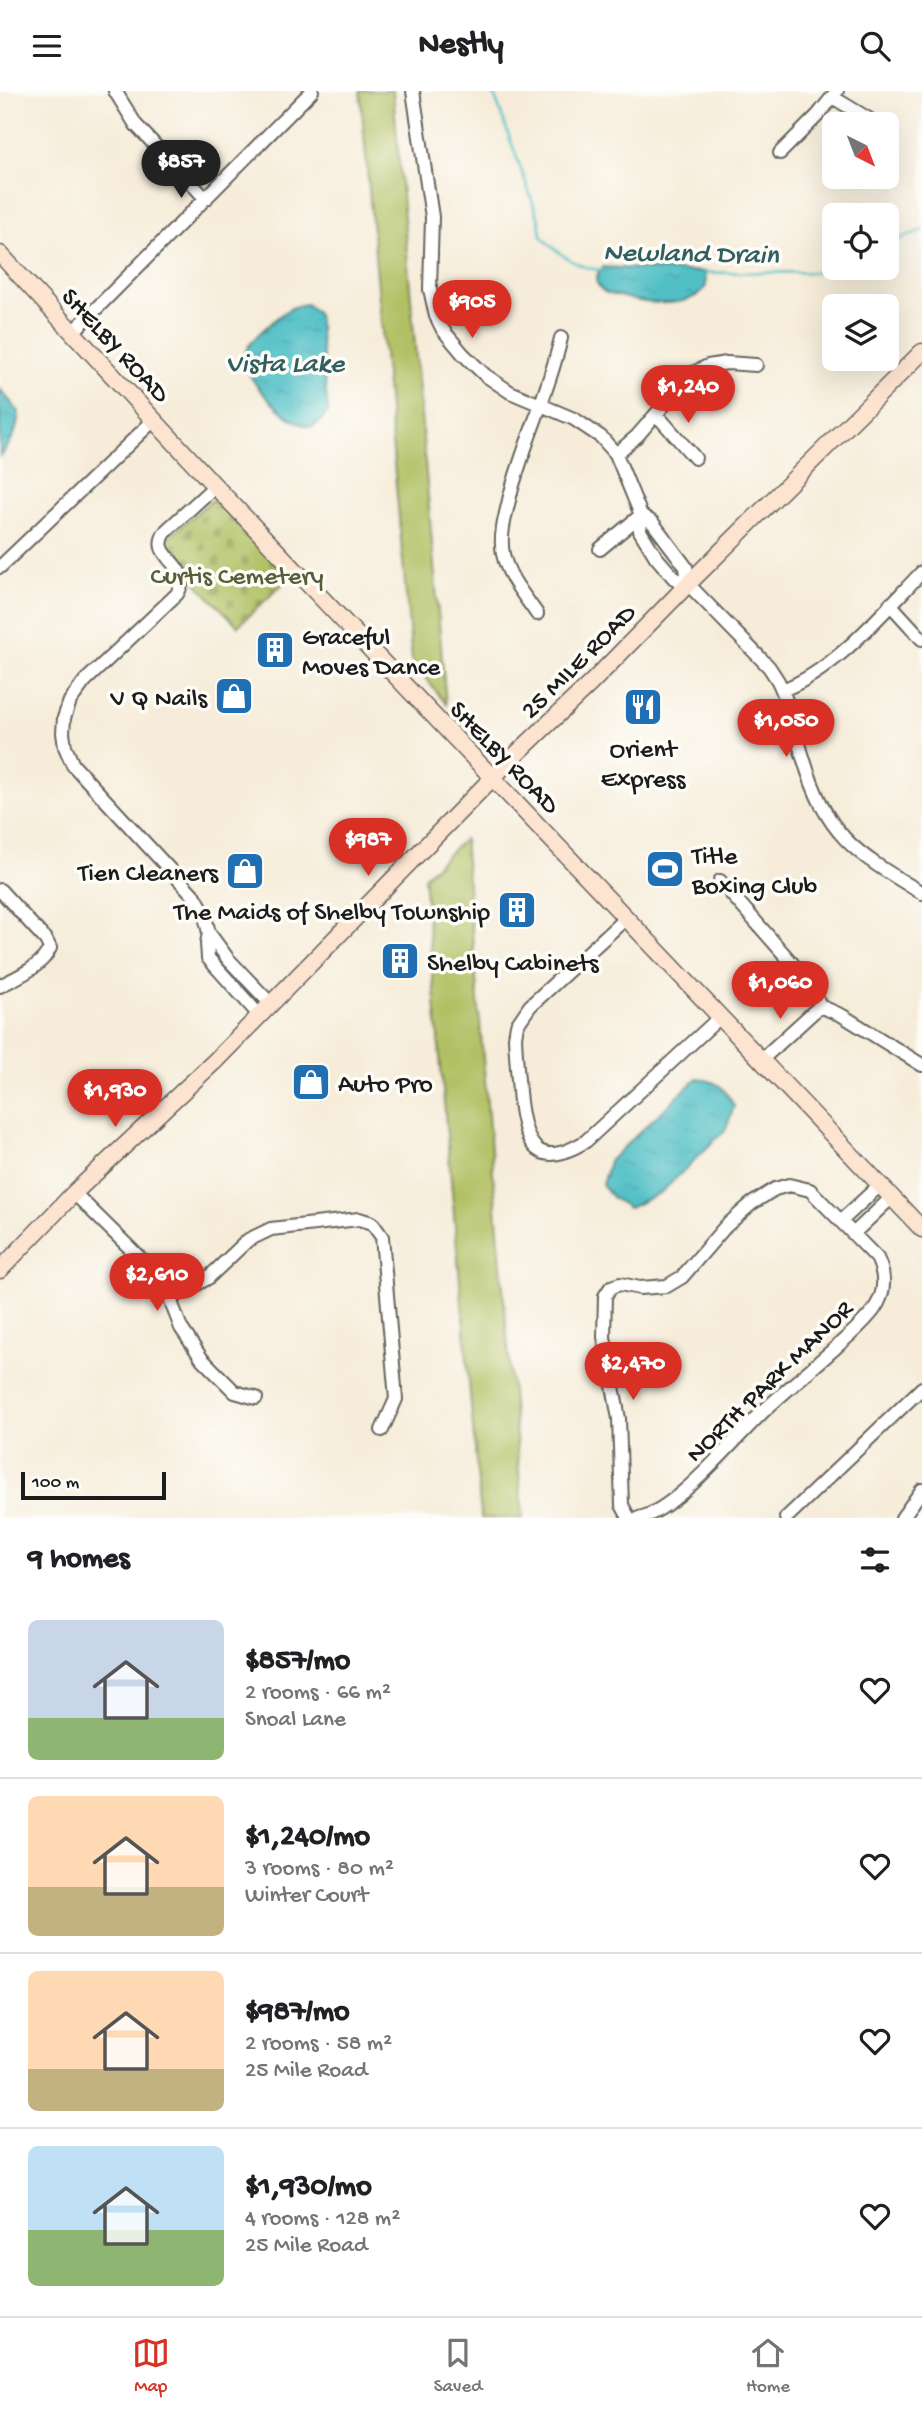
<!DOCTYPE html>
<html lang="en">
<head>
<meta charset="utf-8">
<style>
  :root { --surface:#fff; --page:#f6f6f6; --text:#202124; --muted:#757577; --line:#e0e0e0; --accent:#d93025 }
  body { margin:0; font-family:"Gochi Hand",sans-serif; background:var(--page); color:var(--text); height:100vh; display:flex; flex-direction:column; font-size:26px; white-space:nowrap }
  * { box-sizing:border-box; margin:0 }
  p { font-size:23px; color:var(--muted) }
  .icon { flex:none; width:38px; height:38px; fill:none; stroke:currentColor; stroke-width:2; stroke-linecap:round; stroke-linejoin:round }
  .map { position:relative; height:1427px; overflow:hidden }
  .details { display:flex; flex-direction:column; background:var(--surface); flex:1 }
  .details>* { flex:none }
  .needle { width:46px; rotate:138deg }
  .fabs { position:absolute; left:822px; top:21px; display:grid; gap:14px }
  .fabs a { display:grid; place-items:center; width:77px; height:77px; border-radius:10px; background:var(--surface); box-shadow:0 7px 28px #0002; font-size:35px }
  .scale { position:absolute; left:21px; bottom:18px; width:145px; box-sizing:border-box; padding-left:7px; border:4px solid #1c1c1c; border-top:0; font-size:19px; line-height:24px; white-space:nowrap; color:#1c1c1c; -webkit-text-stroke:5px #fdfcf7; paint-order:stroke }
  .price { position:absolute; translate:-50% -60px; padding:0 16px; border-radius:24px; background:var(--accent); color:#fff; font-size:23px; line-height:46px; filter:drop-shadow(0 2px 4px #0008) }
  .price::after { content:''; position:absolute; left:50%; top:42px; width:21px; height:16px; margin-left:-10px; background:inherit; clip-path:polygon(0 0,100% 0,50% 100%) }
  .price.selected { background:#222; color:#fff }
  ul { padding:0; list-style:none }
  li { display:flex; align-items:center; gap:21px; height:175px; padding:0 28px }
  li+li { border-top:2px solid var(--line) }
  li span { display:grid; place-items:center; flex:none; width:196px; height:140px; border-radius:10px; color:#555 }
  li>.icon { margin-inline-start:auto }
  span .icon { width:84px; height:84px; fill:#fffc; stroke-width:1 }
  li b { font-size:30px }
  h2 { display:flex; justify-content:space-between; align-items:center; height:84px; padding:0 28px; font-size:30px }
  header { display:flex; justify-content:space-between; align-items:center; height:91px; padding:0 28px; background:var(--surface); font-size:32px; font-weight:700 }
  .menu { display:flex; justify-content:space-around; align-items:center; height:98px; border-top:2px solid var(--line); background:var(--surface); font-size:19px; color:var(--muted) }
  .menu a { display:grid; justify-items:center; gap:4px }
  .menu .selected { color:var(--accent) }
  .map>svg:first-child { display:block }
</style>
</head>
<body>
<header><svg class="icon" aria-label="menu" viewBox="0 0 24 24"><path d="M4 6h16M4 12h16M4 18h16"/></svg>Nestly<svg class="icon" aria-label="search" viewBox="0 0 24 24"><circle cx="10" cy="10" r="6"/><path d="M15 15l6 6"/></svg></header>
<div class="map">
<svg width="922" height="1427" viewBox="0 0 922 1427">
  <defs>
    <pattern id="cemetery-stones" width="16" height="16" patternUnits="userSpaceOnUse" patternTransform="scale(1.75)"><rect width="16" height="16" fill="#b1c063"/><path d="M2 7V4a2 2 0 0 1 4 0v3zM10 15v-3a2 2 0 0 1 4 0v3z" fill="#98a455"/></pattern>
    <pattern id="water-ripples" width="26" height="14" patternUnits="userSpaceOnUse" patternTransform="scale(1.75)"><rect width="26" height="14" fill="#51c0c6"/><path d="M2 4q2-2 4 0t4 0M15 11q2-2 4 0t4 0" fill="none" stroke="#46a4aa"/></pattern>
  </defs>
  <rect width="100%" height="100%" fill="#fdfcf7"/>
  <filter id="ink" filterUnits="userSpaceOnUse"><feTurbulence type="fractalNoise" baseFrequency=".0143" numOctaves="2"/><feDisplacementMap in="SourceGraphic" scale="14" xChannelSelector="R" yChannelSelector="G"/><feConvolveMatrix kernelMatrix="1 2 1 2 8 2 1 2 1" color-interpolation-filters="sRGB"/></filter>
  <filter id="wash" filterUnits="userSpaceOnUse"><feTurbulence type="fractalNoise" baseFrequency=".00686" numOctaves="4" result="noise"/><feDisplacementMap in="SourceGraphic" scale="28" xChannelSelector="R" yChannelSelector="G"/><feGaussianBlur stdDeviation="1.57" result="paint"/><feColorMatrix in="noise" values="0 0 0 0 0 0 0 0 0 0 0 0 0 0 0 0 0 1.4 0 .05"/><feComposite in="paint" operator="in"/></filter>
  <g filter="url(#wash)">
    <rect width="100%" height="100%" fill="#f6ecd9"/>
    <path fill="#b1c063" stroke="#666e40" stroke-width="2" d="M360,0H393L446,613L412,570Z
      M464,748L523,1427H481L424,786Z"/>
    <path fill="url(#cemetery-stones)" stroke="#666e40" stroke-width="2" d="M212,409L217,411L290,486L238,535C223,519 175,474 168,457C166,452 167,452 168,446Z"/>
    <path fill="url(#water-ripples)" stroke="#366e71" stroke-width="2" d="M603,176L705,181L706,195C691,219 646,213 623,206C617,204 607,204 602,199C599,197 598,193 596,190L598,182Z
      M307,213L318,223L328,321C323,326 320,333 313,335C292,339 243,287 244,267C246,253 260,242 270,233C281,223 292,214 307,213Z
      M0,298L19,321C18,339 11,352 0,366Z
      M697,987C719,991 724,996 734,1015L726,1038L662,1101L629,1117L613,1107L602,1094L609,1070Z"/>
    <g fill="none" stroke-linecap="round" stroke-linejoin="round">
      <path stroke="#51c0c6" stroke-width="2.5" d="M493,0L539,129L541,145C557,162 577,178 602,179
        M887,153L922,139
        M703,182L821,181L835,175"/>
    </g>
  </g>
  <g filter="url(#ink)">
    <g fill="none" stroke-linecap="round" stroke-linejoin="round">
      <g stroke="#68655e" stroke-width="16">
        <path id="street" d="M115,0L136,34L206,108
          M413,0L432,126L430,198L436,225L443,239L463,263L485,284L510,301L574,328L601,346L616,363L641,424L640,440L656,466L674,487L688,493L769,576L778,590C790,614 795,641 803,666C827,746 854,761 922,802
          M834,7L877,33
          M780,62L818,24L837,0
          M73,241L312,0
          M656,323L695,367
          M616,363L637,345L691,283L708,275L727,272L756,274
          M641,424L653,432L686,476L688,493
          M600,458L641,424
          M0,476L154,329
          M890,513L922,548
          M537,523C524,504 508,486 503,463C499,444 506,423 510,405C524,351 549,301 561,247
          M782,599C835,580 883,521 922,481
          M720,790L812,895L820,915L843,925L922,974
          M0,799L46,849L50,857C42,876 17,886 0,895
          M627,826L530,915L517,934L515,946C516,968 518,990 520,1011C526,1057 539,1079 586,1050L720,926
          M209,842L204,821L196,807L73,674L65,656L63,642L64,627L70,610L85,590L177,503C196,472 145,467 167,439L215,395
          M259,924L208,867L207,852L209,842L228,868L270,912
          M761,969L820,915
          M74,1102L145,1172L158,1189L170,1208L181,1237L202,1268L235,1301L256,1307
          M842,1129L880,1094
          M854,1142L892,1106
          M170,1208L208,1187L248,1149L271,1138L359,1128L372,1132L382,1146L396,1308L382,1339
          M629,1427L622,1414L619,1328L604,1246L605,1205L611,1196L620,1193L640,1197L667,1195L682,1186L725,1136L751,1113L775,1098L789,1094L810,1099L877,1167C885,1183 886,1201 875,1217C864,1233 847,1246 833,1259C811,1278 790,1296 768,1316C737,1344 678,1419 639,1427
          M786,1427L922,1297
          M902,1427L922,1399"/>
      </g>
      <g stroke="#68655e" stroke-width="19">
        <path id="secondary" d="M0,163L215,395L922,1138
          M0,1179L74,1102L215,970L507,672L591,592L688,493L922,261"/>
      </g>
      <use href="#street" stroke="#fff" stroke-width="12"/>
      <use href="#secondary" stroke="#fde4d0" stroke-width="16"/>
    </g>
  </g>
  <defs>
    <g id="building-square" transform="scale(2.0125)"><rect x="-9" y="-9" width="18" height="18" rx="4" fill="#1f6fb2" stroke="#fdfcf7"/><path d="M-4-6H4V6H1V3H-1V6H-4ZM-2.5-4.3h1.7v1.8h-1.7ZM.8-4.3h1.7v1.8H.8ZM-2.5-1h1.7V.8h-1.7ZM.8-1h1.7V.8H.8Z" fill="#fff"/></g>
    <g id="shop-square" transform="scale(2.0125)"><rect x="-9" y="-9" width="18" height="18" rx="4" fill="#1f6fb2" stroke="#fdfcf7"/><path d="M-5-2.5h2.3a2.7 3.5 0 0 1 5.4 0H5L5.5 6h-11ZM-1.5-2.5h3a1.5 2.3 0 0 0-3 0Z" fill="#fff"/></g>
    <g id="restaurant-square" transform="scale(2.0125)"><rect x="-9" y="-9" width="18" height="18" rx="4" fill="#1f6fb2" stroke="#fdfcf7"/><path d="M-5-6h1v4h1v-4h1v4h1v-4h1v5L-1.5 .5V6h-2V.5L-5-1ZM5-6V6H3V1.5H1.5Q1.5-4 5-6Z" fill="#fff"/></g>
    <g id="stadium-square" transform="scale(2.0125)"><rect x="-9" y="-9" width="18" height="18" rx="4" fill="#1f6fb2" stroke="#fdfcf7"/><path d="M0-5a6.5 5 0 1 0 0 10a6.5 5 0 1 0 0-10ZM-3.5-1.8h7v3.6h-7Z" fill="#fff"/></g>
  </defs>
  <g fill-rule="evenodd">
    <use href="#building-square" x="275" y="559"/>
    <use href="#shop-square" x="234" y="605"/>
    <use href="#restaurant-square" x="643" y="616"/>
    <use href="#stadium-square" x="665" y="778"/>
    <use href="#shop-square" x="245" y="780"/>
    <use href="#building-square" x="517" y="819"/>
    <use href="#building-square" x="400" y="870"/>
    <use href="#shop-square" x="311" y="991"/>
  </g>
  <g text-anchor="middle" stroke-width="7" stroke-linejoin="round" paint-order="stroke">
    <g font-size="26" fill="#1c1c1c" stroke="#fdfcf7">
      <text transform="translate(117 253) rotate(47)" y="9">SHELBY ROAD</text>
      <text transform="translate(577 569) rotate(-45)" y="9">25 MILE ROAD</text>
      <text transform="translate(506 665) rotate(46)" y="9">SHELBY ROAD</text>
      <text transform="translate(768 1289) rotate(-44)" y="9">NORTH PARK MANOR</text>
    </g>
    <g font-size="26" fill="#585e38" stroke="#fdfcf7">
      <text x="237" y="492">Curtis Cemetery</text>
    </g>
    <g font-size="26" fill="#1c1c1c" stroke="#fdfcf7" text-anchor="start">
      <text x="302" y="553">Graceful<tspan x="302" dy="30">Moves Dance</tspan></text>
      <text x="207" y="614" text-anchor="end">V Q Nails</text>
      <text x="643" y="665" text-anchor="middle">Orient<tspan x="643" dy="30">Express</tspan></text>
      <text x="692" y="772">Title<tspan x="692" dy="30">Boxing Club</tspan></text>
      <text x="218" y="789" text-anchor="end">Tien Cleaners</text>
      <text x="490" y="828" text-anchor="end">The Maids of Shelby Township</text>
      <text x="427" y="879">Shelby Cabinets</text>
      <text x="338" y="1000">Auto Pro</text>
    </g>
    <g font-size="28" font-style="italic" fill="#315e60" stroke="#fdfcf7">
      <text transform="translate(691 160) rotate(1)" y="10">Newland Drain</text>
      <text x="285" y="280">Vista Lake</text>
    </g>
  </g>
</svg>
<div class="fabs">
<a><svg class="needle" viewBox="-14 -14 28 28"><path d="M0-13l5 13h-10z" fill="#e53935"/><path d="M0 13l5-13h-10z" fill="#757577"/></svg></a>
<a><svg class="icon" aria-label="locate" viewBox="0 0 24 24"><circle cx="12" cy="12" r="6"/><path d="M12 2v4M12 18v4M2 12h4M18 12h4"/></svg></a>
<a><svg class="icon" aria-label="layers" viewBox="0 0 24 24"><path d="M12 4l9 5-9 5-9-5zM3 14l9 5 9-5"/></svg></a>
</div>
<div class="scale">100 m</div>
<b class="price selected" style="left:181px;top:109px">$857</b>
<b class="price" style="left:472px;top:249px">$905</b>
<b class="price" style="left:688px;top:334px">$1,240</b>
<b class="price" style="left:786px;top:668px">$1,050</b>
<b class="price" style="left:368px;top:787px">$987</b>
<b class="price" style="left:780px;top:930px">$1,060</b>
<b class="price" style="left:115px;top:1038px">$1,930</b>
<b class="price" style="left:157px;top:1222px">$2,610</b>
<b class="price" style="left:633px;top:1311px">$2,470</b>
</div>
<section class="details">
<h2>9 homes<svg class="icon" aria-label="filters" viewBox="0 0 24 24"><path d="M4 7h16M4 17h16"/><circle cx="9" cy="7" r="2"/><circle cx="15" cy="17" r="2"/></svg></h2>
<ul>
<li><span style="background:linear-gradient(#c9d6e8 70%,#8fb573 0)"><svg class="icon" aria-label="home" viewBox="0 0 24 24"><path d="M3 11l9-7 9 7M6 9v11h12V9"/></svg></span><div><b>$857/mo</b><p>2 rooms · 66 m²</p><p>Snoal Lane</p></div><svg class="icon" aria-label="heart" viewBox="0 0 24 24"><path d="M12 20l-8-8c-3-5 5-10 8-4 3-6 11-1 8 4z"/></svg></li>
<li><span style="background:linear-gradient(#ffd9b3 65%,#c2b280 0)"><svg class="icon" aria-label="home" viewBox="0 0 24 24"><path d="M3 11l9-7 9 7M6 9v11h12V9"/></svg></span><div><b>$1,240/mo</b><p>3 rooms · 80 m²</p><p>Winter Court</p></div><svg class="icon" aria-label="heart" viewBox="0 0 24 24"><path d="M12 20l-8-8c-3-5 5-10 8-4 3-6 11-1 8 4z"/></svg></li>
<li><span style="background:linear-gradient(#ffd9b3 70%,#c2b280 0)"><svg class="icon" aria-label="home" viewBox="0 0 24 24"><path d="M3 11l9-7 9 7M6 9v11h12V9"/></svg></span><div><b>$987/mo</b><p>2 rooms · 58 m²</p><p>25 Mile Road</p></div><svg class="icon" aria-label="heart" viewBox="0 0 24 24"><path d="M12 20l-8-8c-3-5 5-10 8-4 3-6 11-1 8 4z"/></svg></li>
<li><span style="background:linear-gradient(#bfe0f5 60%,#8fb573 0)"><svg class="icon" aria-label="home" viewBox="0 0 24 24"><path d="M3 11l9-7 9 7M6 9v11h12V9"/></svg></span><div><b>$1,930/mo</b><p>4 rooms · 128 m²</p><p>25 Mile Road</p></div><svg class="icon" aria-label="heart" viewBox="0 0 24 24"><path d="M12 20l-8-8c-3-5 5-10 8-4 3-6 11-1 8 4z"/></svg></li>
</ul>
</section>
<nav class="menu">
<a class="selected"><svg class="icon" aria-label="map" viewBox="0 0 24 24"><path d="M3 6l6-2 6 2 6-2v14l-6 2-6-2-6 2zM9 4v14M15 6v14"/></svg>Map</a>
<a><svg class="icon" aria-label="saved" viewBox="0 0 24 24"><path d="M7 4h10v16l-5-4-5 4z"/></svg>Saved</a>
<a><svg class="icon" aria-label="home" viewBox="0 0 24 24"><path d="M3 11l9-7 9 7M6 9v11h12V9"/></svg>Home</a>
</nav>
</body>
</html>
